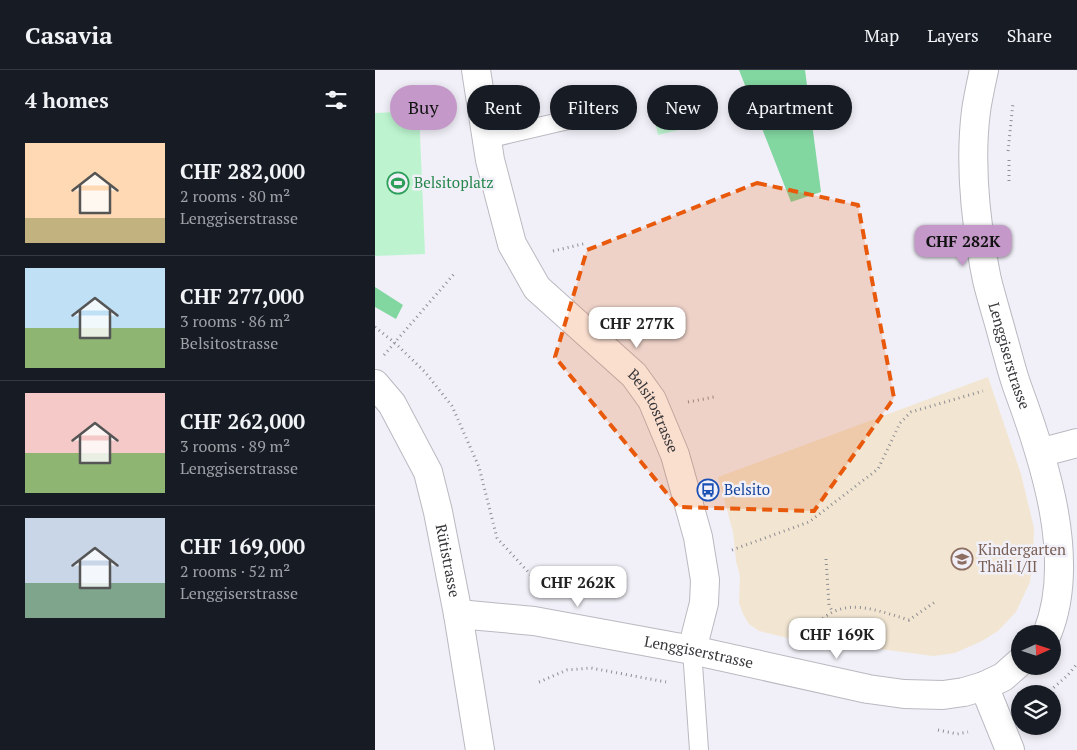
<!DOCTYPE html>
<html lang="en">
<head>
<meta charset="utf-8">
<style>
  :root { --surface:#171b24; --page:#20242c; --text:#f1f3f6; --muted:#9ea1a6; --line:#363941; --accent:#c499c9 }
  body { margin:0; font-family:"PT Serif",serif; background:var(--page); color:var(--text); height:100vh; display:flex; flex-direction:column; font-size:19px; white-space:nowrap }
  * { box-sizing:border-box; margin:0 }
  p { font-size:16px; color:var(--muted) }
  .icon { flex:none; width:28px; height:28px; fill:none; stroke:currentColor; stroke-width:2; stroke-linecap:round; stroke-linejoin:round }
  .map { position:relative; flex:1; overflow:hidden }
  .details { display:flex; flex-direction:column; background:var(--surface); width:375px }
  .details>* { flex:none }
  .banner { position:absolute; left:15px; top:15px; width:475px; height:45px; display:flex; gap:10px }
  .needle { width:32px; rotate:87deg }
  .fabs { position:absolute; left:636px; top:555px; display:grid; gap:10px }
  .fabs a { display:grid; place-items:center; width:50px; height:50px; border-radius:50%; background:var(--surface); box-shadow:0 2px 8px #0003; font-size:25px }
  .price { position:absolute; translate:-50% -42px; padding:0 11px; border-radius:10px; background:#fff; color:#222; font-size:16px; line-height:32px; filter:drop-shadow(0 1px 2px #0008) }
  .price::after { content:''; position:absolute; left:50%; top:30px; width:15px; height:11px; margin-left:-8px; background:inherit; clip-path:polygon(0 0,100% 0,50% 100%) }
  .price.selected { background:var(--accent); color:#111 }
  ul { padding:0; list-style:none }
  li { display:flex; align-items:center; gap:15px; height:125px; padding:0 25px }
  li+li { border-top:1px solid var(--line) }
  li span { display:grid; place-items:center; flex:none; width:140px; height:100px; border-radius:0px; color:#555 }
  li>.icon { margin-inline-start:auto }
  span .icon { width:60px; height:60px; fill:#fffc; stroke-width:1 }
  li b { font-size:21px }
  h2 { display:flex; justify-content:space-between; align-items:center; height:60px; padding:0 25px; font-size:21px }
  .chip { padding:0 18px; border-radius:22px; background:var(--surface); box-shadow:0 2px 8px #0003; font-size:18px; line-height:45px }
  .chip.selected { background:var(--accent); color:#111 }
  header { display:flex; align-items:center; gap:30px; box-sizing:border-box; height:70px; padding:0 25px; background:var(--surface); border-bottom:1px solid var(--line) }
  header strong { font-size:24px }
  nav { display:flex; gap:28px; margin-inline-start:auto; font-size:18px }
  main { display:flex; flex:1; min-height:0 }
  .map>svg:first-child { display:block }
</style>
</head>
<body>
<header>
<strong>Casavia</strong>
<nav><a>Map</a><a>Layers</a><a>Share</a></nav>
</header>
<main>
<section class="details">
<h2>4 homes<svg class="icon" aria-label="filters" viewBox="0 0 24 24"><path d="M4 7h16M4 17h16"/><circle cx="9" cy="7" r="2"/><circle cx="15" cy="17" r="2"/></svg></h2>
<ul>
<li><span style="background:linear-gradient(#ffd9b3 75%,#c2b280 0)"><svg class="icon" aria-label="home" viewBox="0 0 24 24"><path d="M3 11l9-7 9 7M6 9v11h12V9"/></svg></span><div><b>CHF 282,000</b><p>2 rooms · 80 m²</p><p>Lenggiserstrasse</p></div></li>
<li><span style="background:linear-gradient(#bfe0f5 60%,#8fb573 0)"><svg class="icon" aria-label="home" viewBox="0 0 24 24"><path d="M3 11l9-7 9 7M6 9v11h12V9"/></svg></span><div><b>CHF 277,000</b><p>3 rooms · 86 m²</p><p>Belsitostrasse</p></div></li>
<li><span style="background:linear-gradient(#f6c9c9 60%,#8fb573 0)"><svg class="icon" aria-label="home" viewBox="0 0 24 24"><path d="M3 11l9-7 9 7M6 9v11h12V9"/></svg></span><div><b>CHF 262,000</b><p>3 rooms · 89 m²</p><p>Lenggiserstrasse</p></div></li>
<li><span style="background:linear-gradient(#c9d6e8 65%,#7fa58c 0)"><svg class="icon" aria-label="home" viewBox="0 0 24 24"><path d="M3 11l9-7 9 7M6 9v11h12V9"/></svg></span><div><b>CHF 169,000</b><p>2 rooms · 52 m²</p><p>Lenggiserstrasse</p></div></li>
</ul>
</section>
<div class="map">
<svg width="702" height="680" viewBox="0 0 702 680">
  <rect width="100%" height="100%" fill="#f1f0f8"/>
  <path fill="#f2e6d2" d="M613,307L646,404L659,458L658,490L655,512L641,542L623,561L607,571L580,583L558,586L437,570H421L384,561L374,554L368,544L364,533L365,506L361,491L358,462L343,407Z"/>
  <path fill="#bdf4cf" d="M319,18L325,44L310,48L312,58L283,65L277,38L289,36L287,25Z
    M44,41L50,184L0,186V43Z"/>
  <path fill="#82d6a0" d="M364,0H430L446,122L416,132Z
    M0,217L28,235L21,249L0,237Z"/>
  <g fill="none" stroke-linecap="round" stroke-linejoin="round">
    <g stroke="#bab9c1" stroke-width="20">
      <path id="service" d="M112,69L219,44
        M317,580L324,680"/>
    </g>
    <g stroke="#bab9c1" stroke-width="30">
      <g id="minor">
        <path id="s1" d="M101,0L115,90L137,174L162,218L259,305L277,330L300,385L323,467L330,510L329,533L317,580"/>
        <path d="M668,382L702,373"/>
        <path d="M609,616L635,680"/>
      </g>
    </g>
    <g stroke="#bab9c1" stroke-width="30">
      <g id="tertiary">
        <path id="s2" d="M609,0C606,14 603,27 601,41C594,97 601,156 612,210C617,230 623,249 628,268C633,285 637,303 643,319C670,392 702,491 672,564"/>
        <path id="s3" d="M83,544L159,551L317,580L493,619L529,624L568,625L589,622L609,616L628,607L645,592"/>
      </g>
    </g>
    <g stroke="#bab9c1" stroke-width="30">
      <g id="primary">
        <path id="s4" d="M0,314L17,334L53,402L63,442L83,544L105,680"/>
      </g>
    </g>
    <path stroke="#8e8d92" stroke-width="3" stroke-dasharray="1 4" stroke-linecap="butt" d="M633,81L638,33
      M634,90V111
      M178,181L212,173
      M0,257L20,273L50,302L77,336L104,397L122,468L156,505
      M9,285L79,204
      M313,332L339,327
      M357,480L434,452L503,399L525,353L536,342L608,321
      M451,489L454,535L458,543
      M429,572C458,523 489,536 534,550L560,532
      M164,612L192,600L216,598L291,612
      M671,624L692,606L702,594
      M563,660L582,664L593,662"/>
    <use href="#service" stroke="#fff" stroke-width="18"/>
    <use href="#minor" stroke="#fff" stroke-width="28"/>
    <use href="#tertiary" stroke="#fff" stroke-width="28"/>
    <use href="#primary" stroke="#fff" stroke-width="28"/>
  </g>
  <path fill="#e8590c" fill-opacity="0.2" stroke="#e8590c" stroke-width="4" stroke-dasharray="10 6" stroke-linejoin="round" d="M382,113L483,135L519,328L439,441L303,437L180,287L212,180Z"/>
  <defs>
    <g id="stadium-ring" transform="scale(1.125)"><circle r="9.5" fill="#f1f0f8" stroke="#2e9e5b" stroke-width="1.5"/><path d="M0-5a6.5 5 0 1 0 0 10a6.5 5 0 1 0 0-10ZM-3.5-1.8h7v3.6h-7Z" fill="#2e9e5b"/></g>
    <g id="bus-ring" transform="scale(1.125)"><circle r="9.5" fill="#f1f0f8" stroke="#1a4fb4" stroke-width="1.5"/><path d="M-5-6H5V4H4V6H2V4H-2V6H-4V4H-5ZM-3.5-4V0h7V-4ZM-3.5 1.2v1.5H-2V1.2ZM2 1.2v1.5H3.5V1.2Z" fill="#1a4fb4"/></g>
    <g id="school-ring" transform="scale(1.125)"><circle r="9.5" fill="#f1f0f8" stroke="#8d6e63" stroke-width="1.5"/><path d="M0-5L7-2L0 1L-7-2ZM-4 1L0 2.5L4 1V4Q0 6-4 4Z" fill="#8d6e63"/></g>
  </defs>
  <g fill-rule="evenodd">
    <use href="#stadium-ring" x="23" y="113"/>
    <use href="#bus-ring" x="333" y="420"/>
    <use href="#school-ring" x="587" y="489"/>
  </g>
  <g text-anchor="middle" stroke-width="5" stroke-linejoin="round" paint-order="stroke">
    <g font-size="15" fill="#27864d" stroke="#f1f0f8" text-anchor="start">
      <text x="39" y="118">Belsitoplatz</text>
    </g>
    <g font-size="15" fill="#38373a" stroke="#f1f0f8">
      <text dy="5" stroke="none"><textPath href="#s2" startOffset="291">Lenggiserstrasse</textPath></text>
      <text dy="5" stroke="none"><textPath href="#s1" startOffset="400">Belsitostrasse</textPath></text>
      <text dy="5" stroke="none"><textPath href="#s4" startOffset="194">Rütistrasse</textPath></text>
      <text dy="5" stroke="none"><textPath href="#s3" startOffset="244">Lenggiserstrasse</textPath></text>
    </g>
    <g font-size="15" fill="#164399" stroke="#f1f0f8" text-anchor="start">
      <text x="349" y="425">Belsito</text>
    </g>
    <g font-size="15" fill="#785e54" stroke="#f1f0f8" text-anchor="start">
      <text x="603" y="485">Kindergarten<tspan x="603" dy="17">Thäli I/II</tspan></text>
    </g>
  </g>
</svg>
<div class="fabs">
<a><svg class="needle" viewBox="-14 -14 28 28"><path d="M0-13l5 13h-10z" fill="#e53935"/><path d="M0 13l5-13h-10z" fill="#9ea1a6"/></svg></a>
<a><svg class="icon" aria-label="layers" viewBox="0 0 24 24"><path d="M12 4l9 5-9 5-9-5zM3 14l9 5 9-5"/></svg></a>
</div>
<b class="price selected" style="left:588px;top:197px">CHF 282K</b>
<b class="price" style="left:262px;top:279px">CHF 277K</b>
<b class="price" style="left:203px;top:538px">CHF 262K</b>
<b class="price" style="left:462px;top:590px">CHF 169K</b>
<div class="banner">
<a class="chip selected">Buy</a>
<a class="chip">Rent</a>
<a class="chip">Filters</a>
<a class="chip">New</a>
<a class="chip">Apartment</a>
</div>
</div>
</main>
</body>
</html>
